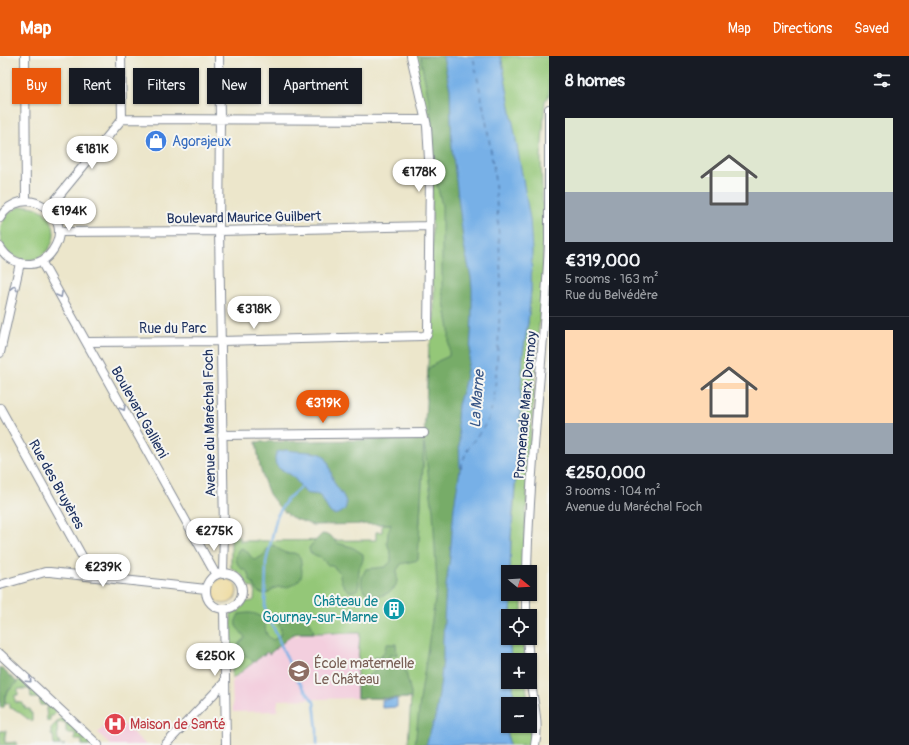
<!DOCTYPE html>
<html lang="en">
<head>
<meta charset="utf-8">
<style>
  :root { --surface:#171b24; --page:#242831; --text:#f1f3f6; --muted:#9ea1a6; --line:#363941; --accent:#ea580c }
  body { margin:0; font-family:Pangolin,sans-serif; background:var(--page); color:var(--text); height:100vh; display:flex; flex-direction:column; font-size:15px; white-space:nowrap }
  * { box-sizing:border-box; margin:0 }
  p { font-size:13px; color:var(--muted) }
  .icon { flex:none; width:22px; height:22px; fill:none; stroke:currentColor; stroke-width:2; stroke-linecap:round; stroke-linejoin:round }
  .map { position:relative; flex:1; overflow:hidden }
  .drawer { display:flex; flex-direction:column; background:var(--surface); width:360px }
  .drawer>* { flex:none }
  .hud { position:absolute; left:12px; top:12px; width:380px; height:36px; display:flex; gap:8px }
  .needle { width:26px; rotate:108deg }
  .tools { position:absolute; left:501px; top:509px; display:grid; gap:8px }
  .tools a { display:grid; place-items:center; width:36px; height:36px; border-radius:0px; background:var(--surface); box-shadow:0 1px 3px #0004; font-size:20px }
  .price { position:absolute; translate:-50% -34px; padding:0 9px; border-radius:14px; background:#fff; color:#222; font-size:13px; line-height:26px; filter:drop-shadow(0 1px 2px #0008) }
  .price::after { content:''; position:absolute; left:50%; top:24px; width:12px; height:9px; margin-left:-6px; background:inherit; clip-path:polygon(0 0,100% 0,50% 100%) }
  .price.selected { background:var(--accent); color:#fff }
  ul { padding:0; list-style:none }
  li { display:grid; align-content:center; gap:8px; height:212px; padding:0 16px }
  li+li { border-top:1px solid var(--line) }
  li span { display:grid; place-items:center; height:124px; border-radius:0px; color:#555 }
  li>.icon { margin-inline-start:auto }
  span .icon { width:72px; height:72px; fill:#fffc; stroke-width:1 }
  li b { font-size:17px }
  h2 { display:flex; justify-content:space-between; align-items:center; height:48px; padding:0 16px; font-size:17px }
  .tag { padding:0 14px; border-radius:0px; background:var(--surface); box-shadow:0 1px 3px #0004; font-size:14px; line-height:36px }
  .tag.selected { background:var(--accent); color:#fff }
  header { display:flex; align-items:center; gap:24px; box-sizing:border-box; height:56px; padding:0 20px; background:var(--accent); color:#fff }
  header strong { font-size:19px }
  nav { display:flex; gap:22px; margin-inline-start:auto; font-size:14px }
  main { display:flex; flex:1; min-height:0 }
  .map>svg:first-child { display:block }
</style>
</head>
<body>
<header>
<strong>Map</strong>
<nav><a>Map</a><a>Directions</a><a>Saved</a></nav>
</header>
<main>
<div class="map">
<svg width="549" height="689" viewBox="0 0 549 689">
  <rect width="100%" height="100%" fill="#f6f6f2"/>
  <filter id="ink" filterUnits="userSpaceOnUse"><feTurbulence type="fractalNoise" baseFrequency=".025" numOctaves="2"/><feDisplacementMap in="SourceGraphic" scale="8" xChannelSelector="R" yChannelSelector="G"/><feConvolveMatrix kernelMatrix="1 2 1 2 8 2 1 2 1" color-interpolation-filters="sRGB"/></filter>
  <filter id="wash" filterUnits="userSpaceOnUse"><feTurbulence type="fractalNoise" baseFrequency=".012" numOctaves="4" result="noise"/><feDisplacementMap in="SourceGraphic" scale="16" xChannelSelector="R" yChannelSelector="G"/><feGaussianBlur stdDeviation="0.9" result="paint"/><feColorMatrix in="noise" values="0 0 0 0 0 0 0 0 0 0 0 0 0 0 0 0 0 1.4 0 .05"/><feComposite in="paint" operator="in"/></filter>
  <g filter="url(#wash)">
    <rect width="100%" height="100%" fill="#ece6cb"/>
    <path fill="#f3cfde" d="M324,576H331V577H361L358,605H357V642L278,644L277,655L233,656L232,623L267,595L269,598L293,578L296,581L298,580L299,577H323Z
      M114,659L146,689H111L98,677Z"/>
    <path fill="#94c778" stroke="#587b6b" d="M414,0H443L464,190L426,689H408L411,642H357V605H358L360,577H331V576H324V577H299L293,578L269,598L267,596L232,623L231,558L240,554L246,546L253,545L254,544L255,534L254,532L249,531L242,519L231,512V483L232,481H240V485L376,484V476H382V468L420,467L429,290C434,282 428,271 434,263V231L432,228V121Z
      M501,0H549V39L545,45L541,102L543,163V218L529,401L523,516H510L511,481L514,449L521,330L523,297L528,267L531,234L509,46Z
      M0 177a27 27 0 1 1 54 0a27 27 0 1 1-54 0Z
      M511,538H522V560H511Z
      M509,582H523L525,604H511Z
      M21,622L55,654V657L53,660H50V664L47,666L46,653L48,652L47,649H40V642H31L30,633H18V639H15V646L23,647V650H25V653H30V657H32V666L16,654L10,652V647H5V641L6,638Z
      M513,626H526L528,648H512L513,644Z
      M508,654V670H530V669L531,683L530,689H509V688L505,657Z
      M62,662L64,663L93,689H82V684H75V677H66V666L57,667L58,685H59V688L65,689H54L53,679H51V672L60,663Z
      M0,675H6L5,681V687L17,686V689H0Z"/>
    <path fill="#77ac68" stroke="#496e63" d="M420,0H450L478,247L436,689H415L420,644L437,530L433,455L424,387L418,504L401,508C400,510 398,512 397,514C396,518 398,524 396,529C392,538 379,541 371,541C369,539 365,536 363,534C360,527 362,519 366,513L385,511L391,506V498L387,487L388,477L391,468L312,469L291,461L279,451L269,438L264,425L260,411L256,386L424,383L428,313L438,305L449,300V274L442,234V150L433,111L430,50Z
      M322,478L330,479L337,487L352,491L363,498C364,506 361,507 359,514C358,521 360,527 358,533C348,541 340,527 340,518L334,511L328,509L320,501L310,497L309,492L312,488Z
      M273,489C278,491 281,496 286,497C291,497 294,496 298,499C301,501 301,505 301,508C303,520 302,524 290,530C286,532 285,531 281,531C275,531 271,534 267,538L259,537L254,529L250,525C250,522 250,518 247,516C245,513 245,515 242,513C235,508 234,498 240,492C249,493 248,500 255,504C258,502 262,501 264,498C267,494 267,491 273,489Z
      M248,557C256,557 259,559 265,565C265,573 265,580 273,584L280,580L281,573L278,569C282,564 284,565 288,561C291,559 290,558 293,557C296,556 297,557 300,557C309,560 312,569 314,577H299L293,578L269,598L267,596L254,606L247,601L239,594V587L245,582C239,571 231,572 239,558Z
      M386,588H396L397,599H390L387,605L394,611L400,609L406,616L411,637V642H357V628L378,613L372,610L371,604L375,601H381L385,594Z
      M0,611L17,626C13,630 7,635 5,640C4,643 5,647 4,651L0,652Z"/>
    <path fill="#eeda9e" stroke="#84847e" d="M211 535a13 13 0 1 1 26 0a13 13 0 1 1-26 0Z"/>
    <path fill="#77b0e7" stroke="#4970a2" d="M443,0H501L530,163L532,195L531,234L528,267L523,297L521,330L520,364L511,481L510,516H508V538H511V560H508V582H509L511,604H508V626H513V644L512,648H508V654L505,657L509,688V689H426L436,659L440,630L443,603V583L446,530L450,501L454,451L460,414L459,379L457,364L458,349L464,329L470,298L472,260V233L471,221L464,190L452,91L450,33Z
      M286,394C295,396 317,395 323,399C331,406 330,419 335,428C339,435 352,447 343,455C340,458 336,459 332,458C326,453 324,443 320,440C316,437 310,439 306,437C301,432 298,426 294,422C290,417 285,416 280,413C274,409 274,401 277,396Z
      M397,643V651L382,652V644Z"/>
    <g fill="none" stroke-linecap="round" stroke-linejoin="round">
      <path stroke="#77b0e7" stroke-width="2.5" d="M301,431L287,443L277,460L266,506L265,552L295,621L314,646L317,674V689"/>
      <path stroke="#375687" stroke-width="1" stroke-dasharray="5 4" stroke-linecap="butt" d="M461,412L464,402L468,392L483,372L488,364L494,345L498,293L501,224L498,165L494,115L486,64L473,0"/>
    </g>
  </g>
  <g filter="url(#ink)">
    <g fill="none" stroke-linecap="round" stroke-linejoin="round">
      <g stroke="#848a94" stroke-width="10">
        <path id="minor" d="M25,0L26,145
          M219,0L220,63L219,175L224,474L223,518
          M549,53V184
          M122,63C223,63 324,64 425,64
          M48,153L122,63L121,0
          M0,162C22,124 77,158 53,194C48,202 40,207 31,208C18,209 6,202 0,191
          M59,176L219,175L429,170
          M41,205L216,519
          M87,286L221,285L423,280L427,279L428,274L430,120L427,70L411,0
          M0,297L20,207
          M0,352L83,502L85,511L84,520
          M222,379L424,377
          M527,516C529,405 545,296 549,185
          M206 535a18 18 0 1 1 36 0a18 18 0 1 1-36 0Z
          M0,529L45,516H50L206,533
          M224,553L226,689
          M526,560V538
          M527,582L529,604
          M0,598L98,689
          M530,619C532,642 540,666 535,689
          M165,689L225,626"/>
      </g>
      <use href="#minor" stroke="#fff" stroke-width="8"/>
    </g>
    <defs><path id="oneway-chevron" d="M-2-3.5L2.5 0L-2 3.5" fill="none" stroke-width="1.6" stroke-linecap="round" stroke-linejoin="round"/></defs>
    <g stroke="#8d97ae">
      <use href="#oneway-chevron" transform="translate(14 232) rotate(-78)"/>
      <use href="#oneway-chevron" transform="translate(60 239) rotate(61)"/>
      <use href="#oneway-chevron" transform="translate(123 352) rotate(61)"/>
      <use href="#oneway-chevron" transform="translate(29 624) rotate(43)"/>
    </g>
  </g>
  <defs>
    <g id="shop-disc" transform="scale(1.15)"><circle r="9.5" fill="#3f7fe0" stroke="#f6f6f2"/><path d="M-5-2.5h2.3a2.7 3.5 0 0 1 5.4 0H5L5.5 6h-11ZM-1.5-2.5h3a1.5 2.3 0 0 0-3 0Z" fill="#fff"/></g>
    <g id="building-disc" transform="scale(1.15)"><circle r="9.5" fill="#0f9aa8" stroke="#f6f6f2"/><path d="M-4-6H4V6H1V3H-1V6H-4ZM-2.5-4.3h1.7v1.8h-1.7ZM.8-4.3h1.7v1.8H.8ZM-2.5-1h1.7V.8h-1.7ZM.8-1h1.7V.8H.8Z" fill="#fff"/></g>
    <g id="school-disc" transform="scale(1.15)"><circle r="9.5" fill="#8d6e63" stroke="#f6f6f2"/><path d="M0-5L7-2L0 1L-7-2ZM-4 1L0 2.5L4 1V4Q0 6-4 4Z" fill="#fff"/></g>
    <g id="hospital-disc" transform="scale(1.15)"><circle r="9.5" fill="#e0444e" stroke="#f6f6f2"/><path d="M-5-5h3v3.5h4V-5h3V5h-3V1.5h-4V5h-3Z" fill="#fff"/></g>
  </defs>
  <g fill-rule="evenodd">
    <use href="#shop-disc" x="156" y="85"/>
    <use href="#building-disc" x="394" y="553"/>
    <use href="#school-disc" x="299" y="615"/>
    <use href="#hospital-disc" x="115" y="668"/>
  </g>
  <g text-anchor="middle" stroke-width="4" stroke-linejoin="round" paint-order="stroke">
    <g font-size="14" fill="#366cbe" stroke="#f6f6f2" text-anchor="start">
      <text x="172" y="90">Agorajeux</text>
    </g>
    <g font-size="14" fill="#1b2f5e" stroke="#f6f6f2">
      <text transform="translate(244 161) rotate(-1)" y="5">Boulevard Maurice Guilbert</text>
      <text x="173" y="277">Rue du Parc</text>
      <text transform="translate(525 349) rotate(-85)" y="5">Promenade Marx Dormoy</text>
      <text transform="translate(140 356) rotate(61)" y="5">Boulevard Gallieni</text>
      <text transform="translate(209 367) rotate(-91)" y="5">Avenue du Maréchal Foch</text>
      <text transform="translate(57 428) rotate(61)" y="5">Rue des Bruyères</text>
    </g>
    <g font-size="14" fill="#0d838f" stroke="#f6f6f2" text-anchor="end">
      <text x="378" y="550">Château de<tspan x="378" dy="16">Gournay-sur-Marne</tspan></text>
    </g>
    <g font-size="14" fill="#785e54" stroke="#f6f6f2" text-anchor="start">
      <text x="314" y="612">École maternelle<tspan x="314" dy="16">Le Château</tspan></text>
    </g>
    <g font-size="14" fill="#be3a42" stroke="#f6f6f2" text-anchor="start">
      <text x="130" y="673">Maison de Santé</text>
    </g>
    <g font-size="15" font-style="italic" fill="#375687" stroke="#f6f6f2">
      <text transform="translate(477 343) rotate(-86)" y="5">La Marne</text>
    </g>
  </g>
</svg>
<div class="tools">
<a><svg class="needle" viewBox="-14 -14 28 28"><path d="M0-13l5 13h-10z" fill="#e53935"/><path d="M0 13l5-13h-10z" fill="#9ea1a6"/></svg></a>
<a><svg class="icon" aria-label="locate" viewBox="0 0 24 24"><circle cx="12" cy="12" r="6"/><path d="M12 2v4M12 18v4M2 12h4M18 12h4"/></svg></a>
<a>+</a>
<a>−</a>
</div>
<b class="price" style="left:92px;top:114px">€181K</b>
<b class="price" style="left:419px;top:137px">€178K</b>
<b class="price" style="left:69px;top:176px">€194K</b>
<b class="price" style="left:254px;top:274px">€318K</b>
<b class="price selected" style="left:323px;top:368px">€319K</b>
<b class="price" style="left:214px;top:496px">€275K</b>
<b class="price" style="left:103px;top:532px">€239K</b>
<b class="price" style="left:215px;top:621px">€250K</b>
<div class="hud">
<a class="tag selected">Buy</a>
<a class="tag">Rent</a>
<a class="tag">Filters</a>
<a class="tag">New</a>
<a class="tag">Apartment</a>
</div>
</div>
<section class="drawer">
<h2>8 homes<svg class="icon" aria-label="filters" viewBox="0 0 24 24"><path d="M4 7h16M4 17h16"/><circle cx="9" cy="7" r="2"/><circle cx="15" cy="17" r="2"/></svg></h2>
<ul>
<li><span style="background:linear-gradient(#dfe7d0 60%,#9aa5b1 0)"><svg class="icon" aria-label="home" viewBox="0 0 24 24"><path d="M3 11l9-7 9 7M6 9v11h12V9"/></svg></span><div><b>€319,000</b><p>5 rooms · 163 m²</p><p>Rue du Belvédère</p></div></li>
<li><span style="background:linear-gradient(#ffd9b3 75%,#9aa5b1 0)"><svg class="icon" aria-label="home" viewBox="0 0 24 24"><path d="M3 11l9-7 9 7M6 9v11h12V9"/></svg></span><div><b>€250,000</b><p>3 rooms · 104 m²</p><p>Avenue du Maréchal Foch</p></div></li>
</ul>
</section>
</main>
</body>
</html>
